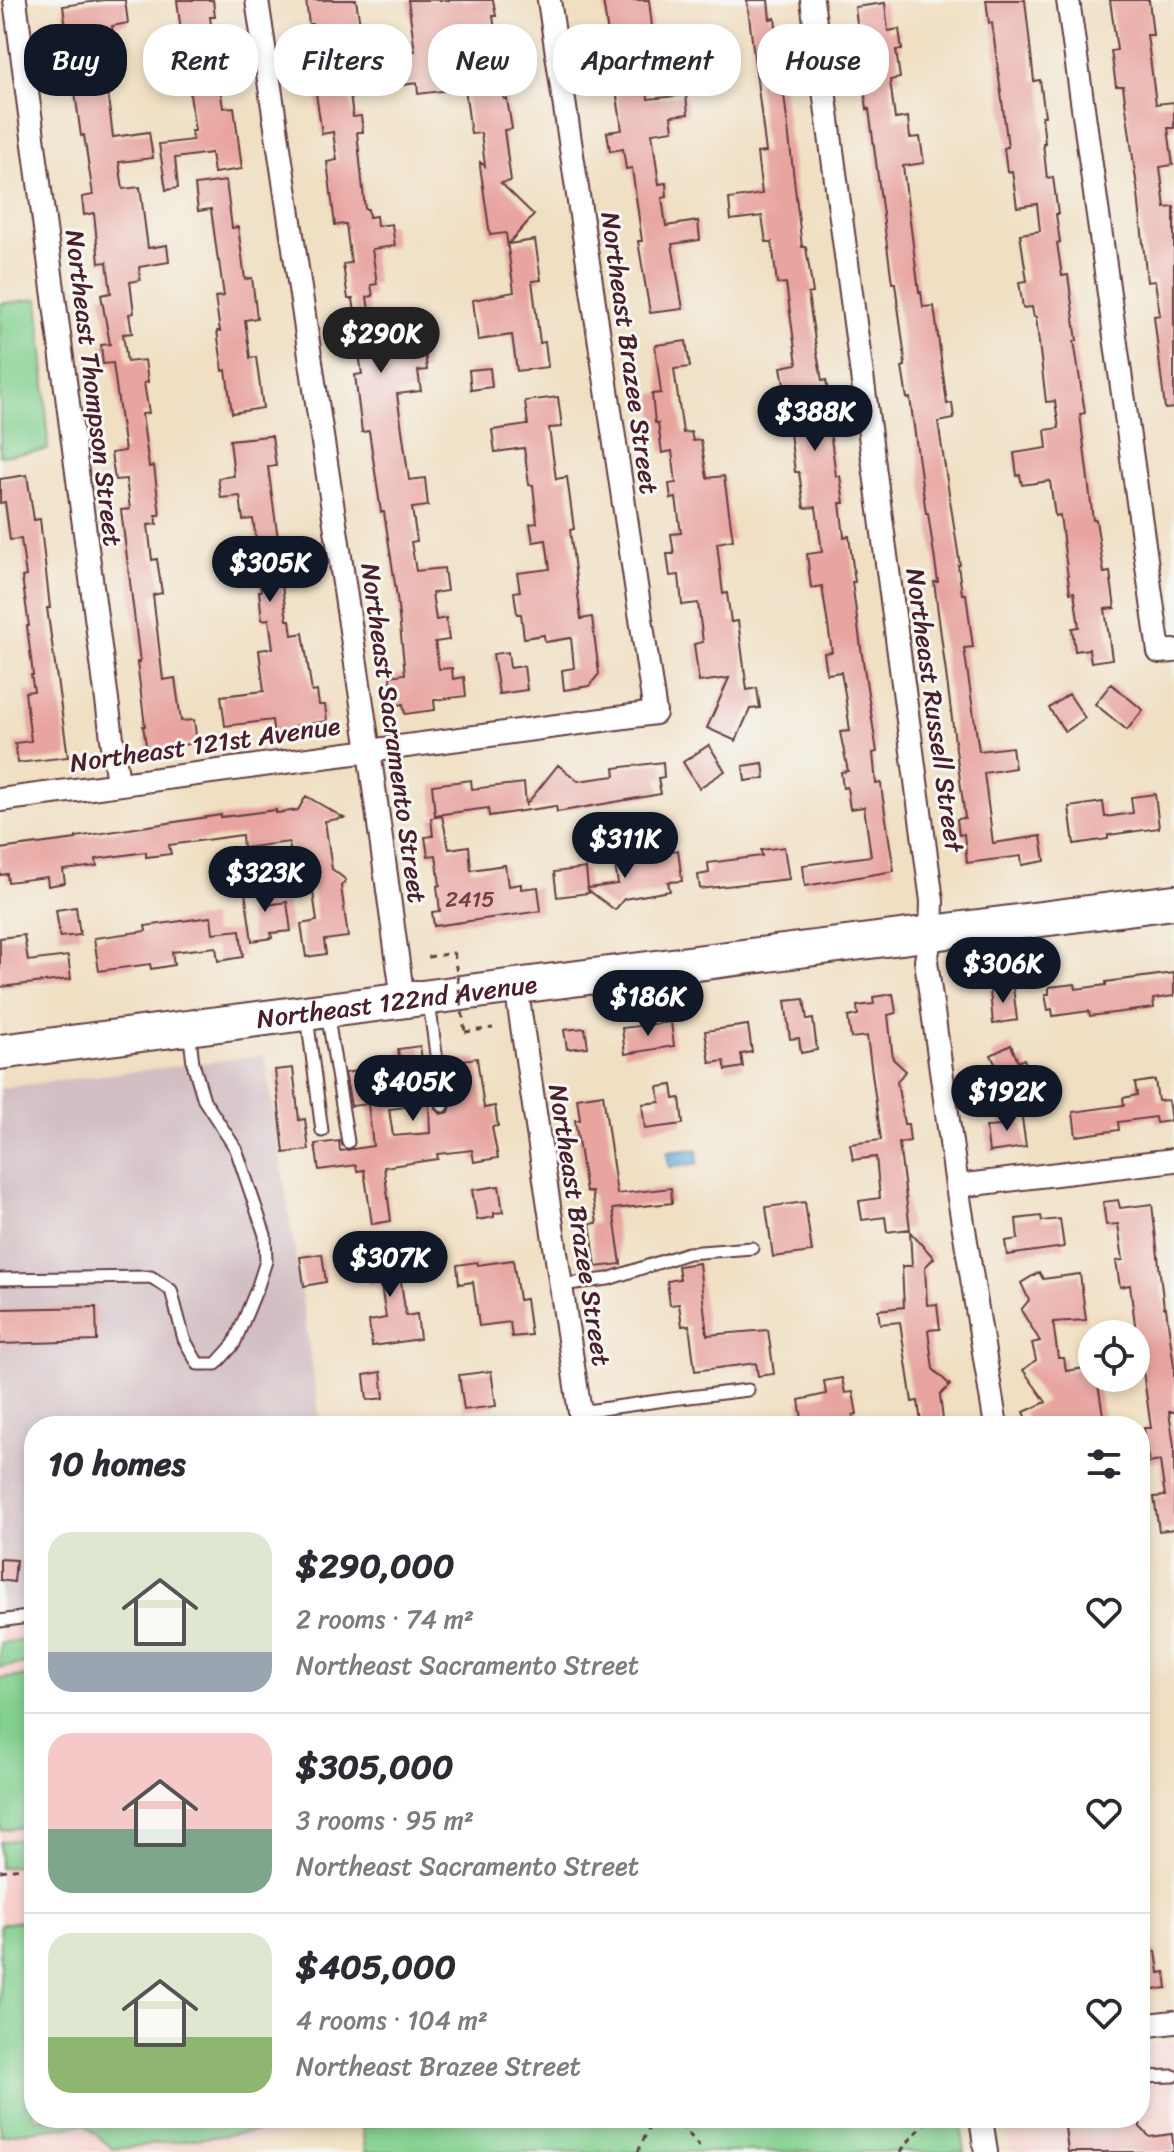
<!DOCTYPE html>
<html lang="en">
<head>
<meta charset="utf-8">
<style>
  :root { --surface:#fff; --page:#f7f7f7; --text:#2b2b33; --muted:#7c7c81; --line:#e1e1e2; --accent:#111827 }
  body { margin:0; font-family:Sriracha,sans-serif; background:var(--page); color:var(--text); height:100vh; display:flex; flex-direction:column; font-size:30px; white-space:nowrap }
  * { box-sizing:border-box; margin:0 }
  p { font-size:26px; color:var(--muted) }
  .icon { flex:none; width:44px; height:44px; fill:none; stroke:currentColor; stroke-width:2; stroke-linecap:round; stroke-linejoin:round }
  .map { position:relative; flex:1; overflow:hidden }
  .side { position:absolute; left:24px; top:1416px; width:1126px; height:712px; display:flex; flex-direction:column; background:var(--surface); border-radius:32px; box-shadow:0 4px 12px #0003 }
  .side>* { flex:none }
  .top-card { position:absolute; left:24px; top:24px; width:1126px; height:72px; display:flex; gap:16px }
  .fabs { position:absolute; left:1078px; top:1320px; display:grid; gap:16px }
  .fabs a { display:grid; place-items:center; width:72px; height:72px; border-radius:50%; background:var(--surface); box-shadow:0 4px 12px #0003; font-size:40px }
  .price { position:absolute; translate:-50% -68px; padding:0 18px; border-radius:28px; background:var(--accent); color:#fff; font-size:26px; line-height:52px; filter:drop-shadow(0 2px 4px #0008) }
  .price::after { content:''; position:absolute; left:50%; top:48px; width:24px; height:18px; margin-left:-12px; background:inherit; clip-path:polygon(0 0,100% 0,50% 100%) }
  .price.current { background:#222; color:#fff }
  ul { padding:0; list-style:none }
  li { display:flex; align-items:center; gap:24px; height:200px; padding:0 24px }
  li+li { border-top:2px solid var(--line) }
  li span { display:grid; place-items:center; flex:none; width:224px; height:160px; border-radius:24px; color:#555 }
  li>.icon { margin-inline-start:auto }
  span .icon { width:96px; height:96px; fill:#fffc; stroke-width:1 }
  li b { font-size:34px }
  h2 { display:flex; justify-content:space-between; align-items:center; height:96px; padding:0 24px; font-size:34px }
  .chip { padding:0 28px; border-radius:32px; background:var(--surface); box-shadow:0 4px 12px #0003; font-size:28px; line-height:72px }
  .chip.current { background:var(--accent); color:#fff }
  .map>svg:first-child { display:block }
</style>
</head>
<body>
<div class="map">
<svg width="1174" height="2152" viewBox="0 0 1174 2152">
  <rect width="100%" height="100%" fill="#f6f6f2"/>
  <filter id="ink" filterUnits="userSpaceOnUse"><feTurbulence type="fractalNoise" baseFrequency=".0125" numOctaves="2"/><feDisplacementMap in="SourceGraphic" scale="16" xChannelSelector="R" yChannelSelector="G"/><feConvolveMatrix kernelMatrix="1 2 1 2 8 2 1 2 1" color-interpolation-filters="sRGB"/></filter>
  <filter id="wash" filterUnits="userSpaceOnUse"><feTurbulence type="fractalNoise" baseFrequency=".006" numOctaves="4" result="noise"/><feDisplacementMap in="SourceGraphic" scale="32" xChannelSelector="R" yChannelSelector="G"/><feGaussianBlur stdDeviation="1.8" result="paint"/><feColorMatrix in="noise" values="0 0 0 0 0 0 0 0 0 0 0 0 0 0 0 0 0 1.4 0 .05"/><feComposite in="paint" operator="in"/></filter>
  <g filter="url(#wash)">
    <rect width="100%" height="100%" fill="#f0dfc2"/>
    <path fill="#f7d0cc" d="M34,1608V2118H423L155,2152H0V1612Z
      M1174,2041V2152H1010L1005,2118H1140V2045Z"/>
    <path fill="#d2bec3" d="M265,1055L321,1426H34V1608L0,1612V1088Z"/>
    <path fill="#83d08f" stroke="#66785d" stroke-width="2" d="M38,299L44,364L48,450L0,456V304Z
      M34,1639V1663L0,1667V1643Z
      M34,1675V1826L0,1830V1679Z
      M34,1837V1863L0,1868V1842Z
      M34,1919V2118L361,2119L113,2149L84,2124L0,2135V1924Z
      M423,2118H960L965,2152H365L362,2126Z"/>
    <path fill="#61a9d8" stroke="#566482" stroke-width="2" d="M697,1149L698,1164L669,1167L667,1152Z"/>
    <g id="blocks">
      <path fill="#e8a5a0" fill-rule="evenodd" d="M104,0H125L128,23L112,26L119,81L106,82L113,137L149,132L153,158L119,162L123,189L140,187L148,248L167,245L169,262L139,267L140,280L130,282L134,313L129,314L132,333L123,334L127,362L145,360L148,382L144,383L149,413L142,414L149,467L154,466L160,515H156L157,524L148,525L152,560L157,559L162,593L153,595L163,680L175,678L181,721L194,720L197,743L147,750L143,726H145L137,662H140L121,510L130,509L126,479L115,480L111,453L125,451L113,363L103,364L101,345L110,344L101,295L111,293L107,262L99,263L94,213L84,215L82,197L93,195L84,135L81,136L63,6Z
        M177,0H213L215,17H210L214,47L228,54L217,67L223,108L234,107L242,169L214,173L211,153L175,158L178,188L166,190L159,144L193,140L191,131H195L187,72L183,73L182,63L167,65L163,34L181,31Z
        M306,0H356L361,30L338,33L344,71H347L353,117L361,116L363,132H357L365,209H368L369,217L376,216L377,226L392,224L395,246L372,249L377,284L371,285L373,296L367,297L372,331L389,328L393,354L425,350L427,370L418,371L421,391L397,394L409,480L425,478L428,506L412,508L417,541L411,542L416,571L444,568L447,591L432,593L436,620L446,618L449,640L435,642L439,669L452,668L453,679L464,677L466,696L434,700L435,710L405,714L403,704L394,706L390,676L405,674L397,597L384,512H381L369,431L362,432L355,375L362,374L357,340L359,339L353,299H348L343,264L351,263L346,224L335,225L327,162L337,160L333,132L322,134L313,73L319,72L312,24H309Z
        M408,0H493L496,16H493L504,99H507L512,129L504,130L511,181L501,183L534,215L508,244L535,240L541,280L532,281L540,343L545,342L548,367L517,371L512,335L478,340L473,300L514,292L506,233L490,235L480,166V162L485,166L481,133L471,134L465,88L418,94L417,83L390,87L386,55L415,51Z
        M603,0H649L653,36L641,37L648,99L686,95L688,114L671,116L673,130L652,133L659,184L666,183L667,197L662,198L666,226L698,221L700,240L672,244L683,309L650,313L638,241H642L632,168L626,169L623,149L610,151L607,132L622,130Z
        M747,0H768L770,19L775,18L802,247H806L813,293L808,294L816,347L822,381L826,380L831,407L827,408L836,476H840L844,503H840L844,537L849,536L855,582H852L861,648L877,752L873,753L876,784L881,783L882,793L894,871L805,886L803,865L871,856L864,807L850,809L847,787L843,788L841,772L848,771L840,732L850,731L845,694L841,672L827,674L824,653L832,652L822,586L811,588L807,554L822,552L816,507L804,508L799,472H795L789,425L791,424L781,367L797,364L786,283L777,284L772,242H766L762,216L731,220L729,199L762,194L757,153L766,152Z
        M986,0H1025L1034,81L1040,80L1045,116H1042L1045,143H1043L1047,178L1053,177L1058,214H1056L1060,242L1057,243L1062,276L1068,275L1077,341H1074L1085,413L1080,414L1093,520H1096L1104,573L1110,572L1115,608L1105,609L1112,659L1091,662L1089,649L1075,651L1072,628L1079,627L1074,592L1070,593L1060,515L1055,516L1050,481L1022,485L1020,475L1017,476L1014,453L1047,448L1045,430L1059,428L1055,401L1046,402L1036,317H1034L1032,307L1023,308L1019,282L1027,281L1020,234L1040,231L1037,204L1017,207L1012,171L1007,172L1004,148L1008,147L992,23H989Z
        M1110,0H1149L1153,35H1147L1156,104L1174,102V128H1168L1173,165L1160,167L1165,208L1174,207V408L1165,409L1154,316L1160,315L1155,281L1147,282L1138,194L1123,86H1116L1111,51L1117,50Z
        M885,3L888,31L899,29L902,50H896L900,78L890,80L895,119L908,117L910,138L920,137L924,163L903,166L919,292H921L923,307L934,306L947,404L952,403L954,419L938,422L960,565H958L962,594H966L973,647L964,648L979,751L1012,747L1015,768L984,773L993,843L1041,836L1045,861L1022,865L1021,856L967,863L964,834L959,835L957,819L965,818L934,582H938L928,513H926L910,398L907,399L902,367L905,366L904,351L895,283H892L869,109L867,110L860,55L857,56L854,32L858,31L855,7Z
        M226,181L232,228L238,227L245,279L252,278L257,318L245,320L250,358L256,357L263,408L232,413L226,370L223,371L217,331H220L215,297L224,296L219,261H218L211,209L198,211L195,185Z
        M686,341L690,367L674,369L683,433L691,432L693,441L701,440L707,478L724,476L733,540L717,543L723,594L727,593L731,622L738,621L747,690L757,688L760,708L750,709L736,741L707,728L729,678L699,682L694,644L703,642L698,603L682,605L679,575L670,576L667,554H674L671,534L681,533L676,498L671,499L669,484L676,483L672,451L662,453L658,423H655L652,394L661,393L655,345Z
        M490,368L492,387L471,390L469,370Z
        M558,397L562,427L549,428L556,479L567,477L574,529L570,530L581,619L592,617L599,674L589,686L564,690L562,670L574,668L571,638L545,642L544,635L524,638L521,614H517L514,592L520,591L517,573L550,569L546,540L533,542L530,524L537,523L533,485H529L524,448L495,452L492,430L528,425L525,401Z
        M268,436H272L276,466L268,467L278,539L286,538L292,578L281,579L287,620H290L292,635L303,633L312,692L317,691L319,705H325L327,721L294,726L295,734L274,737L272,720L225,726L221,696L264,691L259,650L273,648L269,619L262,620L259,591H261L259,573L261,572L253,519L243,520L240,496L221,498L218,478L234,476L230,440Z
        M27,475L34,520L40,519L50,608H47L68,757L18,763L15,743L31,741L25,692L34,691L31,675H33L27,626H29L22,577L26,576L21,539L10,540L5,502L0,503V479Z
        M508,652L510,668L524,666L527,690L499,694L493,654Z
        M1111,684L1143,710L1127,730L1095,704Z
        M1069,694L1085,718L1065,732L1049,708Z
        M709,745L725,771L699,788L683,762Z
        M663,762L664,777L658,778L661,794L557,812L556,806L489,816L488,808L435,815L432,785L471,780L472,789L524,783L526,805L558,765L578,781L615,776L614,768Z
        M763,763L765,778L745,781L743,766Z
        M1155,794L1159,828L1108,835V839L1074,844L1069,807L1103,802L1105,817L1133,813L1131,797Z
        M306,796L344,818L325,821L332,869L346,880L341,886L348,937L324,940L326,954L306,957L301,924L317,921L312,885L295,887L289,842L243,848L242,835L169,845L171,854L146,857V852L96,859L97,866L63,870L65,883L48,886L47,877L8,882L7,874L0,875V849L76,839V837L221,815V817L276,810V813L298,810Z
        M442,816L449,849L469,846L471,870L505,865L508,886L521,884V889L538,887L541,911L434,926L432,912L440,911L437,886L440,885L436,855L428,856L425,837L433,836L431,818Z
        M784,847L789,879L700,889L698,875L709,873L708,863L762,856L761,850Z
        M678,850L682,881L668,882L670,891L624,899L615,910L588,890L589,893L557,897L554,872L586,868L588,888L618,884L615,865L655,860L654,853Z
        M264,882L267,905L287,902L291,931L271,933L272,938L252,941L244,885Z
        M76,907L80,935L60,937L56,910Z
        M211,917L213,933L240,930L243,957L218,961L216,947L172,952L174,965L151,969L150,964L99,971L94,938L146,931L145,926Z
        M24,935L28,961L68,956L71,979L0,987V938Z
        M1174,973V996L1153,999L1154,1008L1090,1016L1089,1011L1053,1016L1052,1009L1048,1010L1045,994H1049V987L1075,984L1076,989L1106,985V982Z
        M1013,987L1017,1020L993,1024L990,990Z
        M893,994L896,1013L888,1015L893,1059L906,1071L897,1081L904,1124H908L910,1141L899,1143L910,1229L887,1232L885,1217L862,1220L859,1201L880,1198L876,1157L853,1160L850,1144L881,1140L867,1036L851,1038L848,1017L858,1015L857,1006L874,1004L873,997Z
        M804,999L807,1020L813,1019L817,1050L801,1053L799,1038L790,1039L785,1001Z
        M671,1022L674,1046L625,1054L622,1028Z
        M748,1025L752,1052L741,1054L743,1067L726,1070L724,1061L710,1063L705,1031Z
        M585,1028L588,1047L567,1049L564,1030Z
        M1011,1045L1018,1062L1024,1059L1033,1079L998,1094L985,1085L997,1068L991,1055Z
        M420,1046L423,1066L429,1065L435,1108L441,1114L449,1112L451,1106L446,1062L477,1058L484,1108L495,1106L498,1126L492,1127L498,1158L474,1162L472,1150L437,1154L438,1159L384,1167L391,1221L372,1224L364,1170L357,1171L356,1165L319,1170L315,1144L339,1141L340,1151L373,1146L368,1104L351,1106L345,1073L363,1070L364,1077L401,1072L398,1049ZM429,1104L430,1133L393,1136L389,1109Z
        M293,1068L299,1120L305,1119L309,1150L284,1153L275,1070Z
        M1155,1080L1158,1101L1168,1100L1171,1121L1156,1123L1155,1117L1118,1122L1119,1130L1076,1136L1073,1112L1124,1105L1123,1098L1137,1095L1135,1083Z
        M672,1085L674,1099L680,1098L683,1124L645,1129L642,1104L660,1102L658,1087Z
        M603,1094L617,1194L671,1188L672,1203L613,1209L621,1264L596,1267L590,1224L597,1223L592,1192H586L575,1120H580L577,1098Z
        M1021,1111L1026,1147L989,1152L986,1127L1001,1126L999,1114Z
        M499,1186L503,1212L494,1213V1217L477,1220L472,1190Z
        M1118,1200L1120,1208L1152,1204L1164,1308H1166L1174,1366V1412H1169L1174,1446V1529L1159,1531L1154,1497L1165,1496L1160,1461L1149,1463L1144,1428H1151L1141,1357H1136V1332L1130,1285L1120,1287L1116,1261L1123,1260L1118,1224L1106,1225L1103,1202Z
        M805,1202L812,1252L773,1257L766,1207Z
        M1041,1216L1042,1221L1060,1219L1064,1247L1007,1255L1005,1241L1018,1239L1016,1219Z
        M910,1232L934,1258L925,1267L927,1305L937,1304L940,1329L928,1330L933,1369L950,1385L940,1395L943,1420L921,1423L918,1401L912,1402L900,1322L880,1324L878,1310L904,1307L902,1266H912Z
        M385,1251L386,1258L405,1255L408,1274L400,1275L406,1316L417,1314L420,1339L372,1346L369,1321L386,1318L381,1285L368,1286L366,1268L360,1269L358,1254Z
        M322,1254L326,1282L304,1286L300,1257Z
        M513,1260L519,1300L526,1299L531,1335L512,1337L510,1322L479,1326L473,1282L459,1284L457,1265L477,1262L478,1265Z
        M699,1263L707,1335L768,1330L774,1374L758,1376L756,1363L695,1371L689,1325L682,1326L679,1304L670,1305L667,1281L680,1279L678,1266Z
        M1039,1272L1043,1279L1080,1274L1086,1320L1053,1322L1058,1358H1064L1066,1371L1092,1367V1378H1097L1103,1415L1085,1418L1091,1426H1030L1024,1412L1046,1402L1023,1370L1036,1360L1032,1343L1040,1341L1021,1310L1029,1300L1021,1283Z
        M96,1307L97,1341L0,1344V1309Z
        M491,1371L496,1406L464,1410L459,1375Z
        M381,1372L384,1398L367,1400L364,1375Z
        M842,1378L845,1393L853,1392L857,1414L853,1415L854,1426H803L799,1400L826,1394L824,1381Z
        M0,1559L16,1560L14,1582L0,1580Z
        M1156,1951L1159,1973L1165,1972L1167,1988L1140,1992V1953Z
        M1064,2118H1140V2127L1150,2137L1172,2134L1174,2152H1068Z"/>
    </g>
  </g>
  <g filter="url(#ink)">
    <use href="#blocks" fill-opacity="0" stroke="#633c42" stroke-width="2"/>
    <g fill="none" stroke-linecap="round" stroke-linejoin="round">
      <g stroke="#633c42" stroke-width="15">
        <path id="service" d="M429,1002L443,1106
          M327,1012L348,1142
          M307,1017L322,1131
          M0,1279L151,1277L171,1290L184,1339L198,1364H216L234,1344L258,1286L266,1261L265,1235L236,1149L204,1100L193,1063L189,1030
          M560,1285L608,1279L688,1253L752,1248
          M580,1412L672,1399L748,1390
          M0,1621L34,1616
          M1140,2077L1174,2076"/>
      </g>
      <g stroke="#633c42" stroke-width="26">
        <path id="minor" d="M15,0L118,784
          M257,0L369,751L403,1000
          M812,0L932,901L931,933L926,961L957,1186L996,1426
          M1068,0L1159,652L1174,651
          M0,800L655,713L549,0
          M516,986L582,1426
          M957,1186L1174,1160
          M1140,2026L1174,2022
          M981,2118L986,2152"/>
      </g>
      <g stroke="#633c42" stroke-width="38">
        <g id="primary">
          <path id="s1" d="M0,1052L1174,902"/>
        </g>
      </g>
      <path stroke="#633c42" stroke-width="3" stroke-dasharray="6 6" stroke-linecap="butt" d="M428,957L454,953
        M465,1032L493,1028
        M0,1871L34,1866
        M670,2118L686,2130L703,2152
        M638,2152L653,2118
        M901,2152L905,2145L930,2118"/>
      <use href="#service" stroke="#fff" stroke-width="11"/>
      <use href="#minor" stroke="#fff" stroke-width="22"/>
      <use href="#primary" stroke="#fff" stroke-width="34"/>
      <path stroke="#633c42" stroke-width="3" stroke-dasharray="6 6" stroke-linecap="butt" d="M454,953L465,1032"/>
    </g>
  </g>
  <g text-anchor="middle" stroke-width="6" stroke-linejoin="round" paint-order="stroke">
    <g font-size="22" fill="#724048">
      <text x="470" y="907">2415</text>
    </g>
    <g font-size="26" fill="#4a1f2b" stroke="#f6f6f2">
      <text transform="translate(630 353) rotate(82)" y="9">Northeast Brazee Street</text>
      <text transform="translate(94 388) rotate(83)" y="9">Northeast Thompson Street</text>
      <text transform="translate(935 710) rotate(82)" y="9">Northeast Russell Street</text>
      <text transform="translate(394 733) rotate(82)" y="9">Northeast Sacramento Street</text>
      <text transform="translate(205 744) rotate(-8)" y="9">Northeast 121st Avenue</text>
      <text dy="9" stroke="none"><textPath href="#s1" startOffset="400">Northeast 122nd Avenue</textPath></text>
      <text transform="translate(580 1225) rotate(81)" y="9">Northeast Brazee Street</text>
    </g>
  </g>
</svg>
<div class="fabs">
<a><svg class="icon" aria-label="locate" viewBox="0 0 24 24"><circle cx="12" cy="12" r="6"/><path d="M12 2v4M12 18v4M2 12h4M18 12h4"/></svg></a>
</div>
<b class="price current" style="left:381px;top:375px">$290K</b>
<b class="price" style="left:815px;top:453px">$388K</b>
<b class="price" style="left:270px;top:604px">$305K</b>
<b class="price" style="left:625px;top:880px">$311K</b>
<b class="price" style="left:265px;top:914px">$323K</b>
<b class="price" style="left:1003px;top:1005px">$306K</b>
<b class="price" style="left:648px;top:1038px">$186K</b>
<b class="price" style="left:413px;top:1123px">$405K</b>
<b class="price" style="left:1007px;top:1133px">$192K</b>
<b class="price" style="left:390px;top:1299px">$307K</b>
<div class="top-card">
<a class="chip current">Buy</a>
<a class="chip">Rent</a>
<a class="chip">Filters</a>
<a class="chip">New</a>
<a class="chip">Apartment</a>
<a class="chip">House</a>
</div>
<section class="side">
<h2>10 homes<svg class="icon" aria-label="filters" viewBox="0 0 24 24"><path d="M4 7h16M4 17h16"/><circle cx="9" cy="7" r="2"/><circle cx="15" cy="17" r="2"/></svg></h2>
<ul>
<li><span style="background:linear-gradient(#dfe7d0 75%,#9aa5b1 0)"><svg class="icon" aria-label="home" viewBox="0 0 24 24"><path d="M3 11l9-7 9 7M6 9v11h12V9"/></svg></span><div><b>$290,000</b><p>2 rooms · 74 m²</p><p>Northeast Sacramento Street</p></div><svg class="icon" aria-label="heart" viewBox="0 0 24 24"><path d="M12 20l-8-8c-3-5 5-10 8-4 3-6 11-1 8 4z"/></svg></li>
<li><span style="background:linear-gradient(#f6c9c9 60%,#7fa58c 0)"><svg class="icon" aria-label="home" viewBox="0 0 24 24"><path d="M3 11l9-7 9 7M6 9v11h12V9"/></svg></span><div><b>$305,000</b><p>3 rooms · 95 m²</p><p>Northeast Sacramento Street</p></div><svg class="icon" aria-label="heart" viewBox="0 0 24 24"><path d="M12 20l-8-8c-3-5 5-10 8-4 3-6 11-1 8 4z"/></svg></li>
<li><span style="background:linear-gradient(#dfe7d0 65%,#8fb573 0)"><svg class="icon" aria-label="home" viewBox="0 0 24 24"><path d="M3 11l9-7 9 7M6 9v11h12V9"/></svg></span><div><b>$405,000</b><p>4 rooms · 104 m²</p><p>Northeast Brazee Street</p></div><svg class="icon" aria-label="heart" viewBox="0 0 24 24"><path d="M12 20l-8-8c-3-5 5-10 8-4 3-6 11-1 8 4z"/></svg></li>
</ul>
</section>
</div>
</body>
</html>
